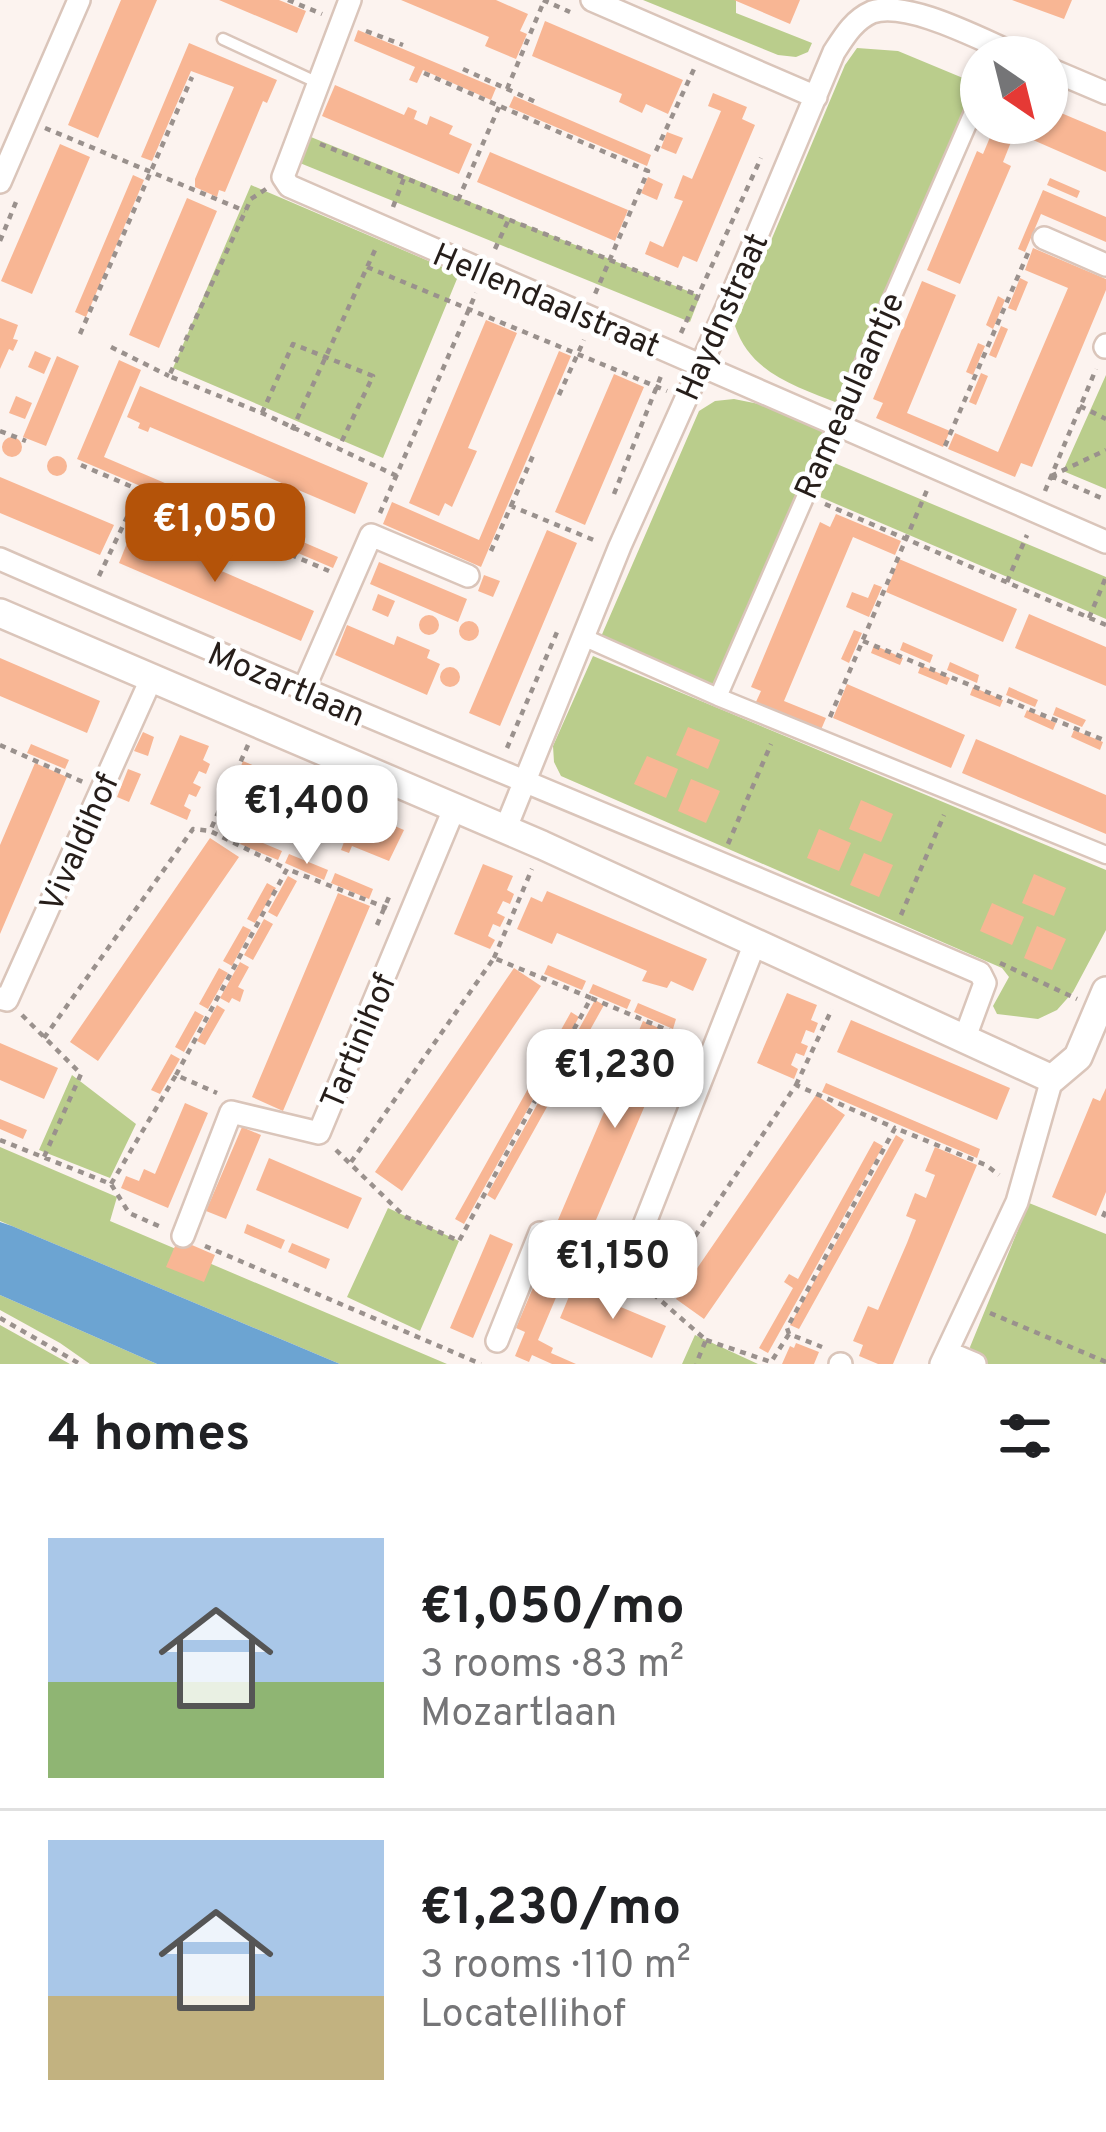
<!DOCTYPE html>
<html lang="en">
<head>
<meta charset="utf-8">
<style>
  :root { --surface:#fff; --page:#f6f6f6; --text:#202124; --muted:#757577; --line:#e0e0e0; --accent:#b45309 }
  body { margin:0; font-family:Overpass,sans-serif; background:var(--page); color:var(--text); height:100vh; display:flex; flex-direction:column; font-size:45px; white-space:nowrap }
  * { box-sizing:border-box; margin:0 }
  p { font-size:39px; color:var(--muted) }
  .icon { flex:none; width:66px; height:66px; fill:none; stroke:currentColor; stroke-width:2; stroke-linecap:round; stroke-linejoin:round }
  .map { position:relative; height:1364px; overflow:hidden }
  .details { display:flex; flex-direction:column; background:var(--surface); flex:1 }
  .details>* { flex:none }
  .needle { width:78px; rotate:145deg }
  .tools { position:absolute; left:960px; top:36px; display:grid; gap:24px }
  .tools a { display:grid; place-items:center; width:108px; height:108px; border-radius:50%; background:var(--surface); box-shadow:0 3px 9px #0004; font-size:60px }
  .price { position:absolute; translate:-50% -102px; padding:0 27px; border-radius:24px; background:#fff; color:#222; font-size:39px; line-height:78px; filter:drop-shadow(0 3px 6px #0008) }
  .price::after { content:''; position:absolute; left:50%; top:72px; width:36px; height:27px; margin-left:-18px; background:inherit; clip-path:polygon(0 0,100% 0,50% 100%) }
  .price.current { background:var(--accent); color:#fff }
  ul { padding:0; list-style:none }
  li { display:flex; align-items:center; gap:36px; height:300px; padding:0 48px }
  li+li { border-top:3px solid var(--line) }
  li span { display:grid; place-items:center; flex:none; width:336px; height:240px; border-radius:0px; color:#555 }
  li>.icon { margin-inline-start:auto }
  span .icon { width:144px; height:144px; fill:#fffc; stroke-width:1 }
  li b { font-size:51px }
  h2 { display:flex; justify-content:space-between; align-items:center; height:144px; padding:0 48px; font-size:51px }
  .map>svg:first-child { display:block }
</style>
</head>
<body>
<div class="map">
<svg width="1106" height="1364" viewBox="0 0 1106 1364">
  <rect width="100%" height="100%" fill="#fcf3ef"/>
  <path fill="#bacd8c" d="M643,0H736V13L812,43L808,52L796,57L778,55Z
    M857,48L898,51L975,83L840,404C796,386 751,374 735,326L845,65Z
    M306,135L700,296L690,322L295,161Z
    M251,185L459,274L383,458L173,368Z
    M1106,375V489L1063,471Z
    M734,399L764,405L828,431L720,687L600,639L699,411L715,401Z
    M832,462L1106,577V619L820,497Z
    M593,656L1106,870V930L1073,992L1057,1010L1038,1019L997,1014L993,1006L1009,977L1002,968L561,776L554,762L553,746Z
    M72,1075L136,1124L110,1178L39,1150Z
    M0,1147L117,1197L110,1221L447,1364H340L0,1221Z
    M1029,1203L1106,1234V1364H988L972,1357L970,1347Z
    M388,1208L459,1241L420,1331L347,1297Z
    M0,1295L157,1364H90L60,1343L0,1310Z
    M0,1325L70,1364H0Z
    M695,1335L758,1364H682Z"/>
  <path fill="#6ca4d2" d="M0,1222L12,1226L340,1364H157L0,1295Z"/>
  <path fill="#f8b694" d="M121,0H157L98,138L68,125Z
    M219,0H279L306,11L297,33Z
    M401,0H496L528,14L520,31L527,34L516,59L485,46L489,37Z
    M734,0H800L790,24Z
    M1012,0H1072L1064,19Z
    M545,21L683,80L668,114L646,104L642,113L619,102L622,94L532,56Z
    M358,30L496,88L491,100L423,70L417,83L409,80L415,67L354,41Z
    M189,43L277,80L267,103L263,101L225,192L219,190L217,197L195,187V179L234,87L191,71L152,161L141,157Z
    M335,85L404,115L408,107L417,111L414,119L427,125L430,116L453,126L449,134L472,144L459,174L322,116Z
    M713,93L747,107L742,119L755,125L697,262L683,256L678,268L645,254L650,241L663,247L683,201L674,198L683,175L692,179L721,111L708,106Z
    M514,96L651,155L647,166L509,107Z
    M1047,107L1106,132V172L1015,132L1003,162L1011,166L960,284L927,270L977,151L983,154L996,123H1047Z
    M667,132L683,138L676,154L661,148Z
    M60,144L90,157L32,294L1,281Z
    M490,152L628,210L615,241L477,182Z
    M133,175L144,180L86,317L75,312Z
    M648,177L663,184L657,200L641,193Z
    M1050,178L1080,191L1077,198L1047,185Z
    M1043,190L1106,217V242L1041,214L1025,252L1018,249Z
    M187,198L217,211L159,348L129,335Z
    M1033,248L1106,279V290L1032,467L1021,463L1015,477L948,449L955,433L998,452L1068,288L1025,270Z
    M1020,278L1028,282L1016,311L1008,308Z
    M922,281L956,295L907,413L950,431L943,447L876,418L883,403L873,399Z
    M998,296L1005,300L993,329L986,325Z
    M0,318L18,325L13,339L18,340L13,351L9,349L0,369Z
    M486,320L517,333L468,448L477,451L452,507L445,503L439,516L409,503Z
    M1001,326L1008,329L996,358L989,355Z
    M978,343L985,346L973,375L966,372Z
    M35,351L51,358L44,374L28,367Z
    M559,351L571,356L481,567L383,524L392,502L479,540Z
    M57,356L79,366L46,446L23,437Z
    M119,360L141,370L104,457L338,557L333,568L77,459Z
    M981,373L988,376L976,405L969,402Z
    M614,374L644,387L585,525L555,512Z
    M140,386L368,483L355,514L150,427L148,432L138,428L140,423L127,417Z
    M16,396L32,403L25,419L9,413Z
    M2 447a10 10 0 1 1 20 0a10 10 0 1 1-20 0Z
    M47 466a10 10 0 1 1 20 0a10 10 0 1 1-20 0Z
    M0,477L114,525L100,555L0,513Z
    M836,514L901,541L895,555L853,537L784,701L826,718L820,732L755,704L761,691L751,687L820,522L830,527Z
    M547,530L577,543L500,726L469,713Z
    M131,533L178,552L181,544L204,553L213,558L210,566L314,611L301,641L119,563Z
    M899,559L1017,609L1003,642L886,592Z
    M379,562L467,599L458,622L370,584Z
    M484,575L500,581L493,597L478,591Z
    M874,584L882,587L869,617L846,607L852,592L868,598Z
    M378,594L395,601L388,617L372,610Z
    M1029,614L1106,647V686L1015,648Z
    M419 625a10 10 0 1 1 20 0a10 10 0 1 1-20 0Z
    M459 631a10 10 0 1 1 20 0a10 10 0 1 1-20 0Z
    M347,625L394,645L397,636L430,650L427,658L440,664L427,695L335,655Z
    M854,630L862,633L849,663L841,659Z
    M903,642L933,655L930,663L900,650Z
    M874,645L903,658L900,665L871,653Z
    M0,658L100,701L87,733L0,696Z
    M950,662L979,675L977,683L947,670Z
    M921,665L950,678L947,685L918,673Z
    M440 677a10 10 0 1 1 20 0a10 10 0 1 1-20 0Z
    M847,684L965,735L951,768L833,718Z
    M973,687L1003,700L1000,707L970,695Z
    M1009,687L1038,700L1035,707L1006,695Z
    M1056,707L1086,720L1082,727L1053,715Z
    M1027,710L1056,723L1053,730L1024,717Z
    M688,727L720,740L708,769L676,755Z
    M1074,730L1103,742L1100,750L1071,737Z
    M143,732L154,737L148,756L134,751Z
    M180,735L209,746L203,760L210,764L206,774L199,771L193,783L201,787L196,797L189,794L184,806L191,810L187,820L150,804Z
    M976,739L1106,795V834L962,773Z
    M31,744L69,760L65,769L27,753Z
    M647,756L678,769L666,798L634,784Z
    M243,761L404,830L389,861L352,846L349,853L341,850L344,842L230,794Z
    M35,763L67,777L0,934V845Z
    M128,769L141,774L129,802L117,797Z
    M691,779L720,791L706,823L678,811Z
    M861,800L893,814L881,842L849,829Z
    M819,829L851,843L839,871L807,858Z
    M244,835L282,851L278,860L240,844Z
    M210,838L239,857L98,1061L70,1042Z
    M864,853L893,865L879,897L850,885Z
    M289,854L328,870L324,880L285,863Z
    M483,864L513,876L507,890L514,894L510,904L503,901L497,913L505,917L500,927L493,924L488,936L495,940L490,949L454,934Z
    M335,873L373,889L369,899L331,883Z
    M1034,874L1066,888L1054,916L1022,903Z
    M288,876L297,881L277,917L268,912Z
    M267,883L276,888L255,923L247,919Z
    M547,891L707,959L693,991L671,981L667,988L642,981L647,971L557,933L552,944L517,929L531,897L542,902Z
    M338,893L370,906L283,1111L252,1097Z
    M992,903L1024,917L1012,945L980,931Z
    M264,919L273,924L253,960L244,955Z
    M243,926L251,930L232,966L223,961Z
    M1037,926L1066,939L1052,970L1024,958Z
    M240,962L249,967L238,987L244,990L240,1002L232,998L229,1003L220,998Z
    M548,965L586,981L582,990L544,974Z
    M219,968L228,973L208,1009L199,1004Z
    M514,968L541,986L402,1191L375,1172Z
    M593,984L631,1000L627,1009L589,993Z
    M787,993L817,1005L811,1020L818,1023L814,1033L806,1030L801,1043L808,1046L804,1056L796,1053L791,1065L798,1069L794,1079L757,1063Z
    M595,1000L604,1005L495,1200L487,1195Z
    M638,1003L676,1019L673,1029L634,1012Z
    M217,1005L225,1010L205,1045L197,1041Z
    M195,1011L204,1016L184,1052L175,1047Z
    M571,1012L579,1017L464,1224L455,1219Z
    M851,1020L1010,1088L997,1120L837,1052Z
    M643,1021L675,1035L587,1241L555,1227Z
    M0,1043L58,1068L44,1099L0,1080Z
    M171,1054L180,1059L160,1094L151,1090Z
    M826,1083L980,1149L977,1158L822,1092Z
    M1106,1088V1192L1096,1216L1052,1197L1093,1098L1100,1101Z
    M816,1095L845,1115L704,1319L676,1299Z
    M185,1103L208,1113L168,1208L121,1188L126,1176L139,1181L144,1169L155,1174Z
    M0,1119L27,1130L23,1139L0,1129Z
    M242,1127L261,1135L226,1219L206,1211Z
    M896,1135L904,1140L799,1329L790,1325Z
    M874,1141L883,1146L768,1353L759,1348L793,1288L784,1282L789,1274L798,1279Z
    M935,1147L977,1165L893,1364H878L859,1356L863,1345L853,1341L868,1306L878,1310L907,1243L916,1220L906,1216L915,1193L926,1198L935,1175L925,1171Z
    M269,1158L362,1198L348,1229L256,1190Z
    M247,1224L285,1240L281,1249L244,1233Z
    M490,1234L513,1244L473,1338L450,1328Z
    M178,1239L215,1255L204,1282L166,1267Z
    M292,1243L330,1259L326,1269L288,1252Z
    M551,1245L574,1255L538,1340L553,1348L551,1353L576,1364H552L532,1355L529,1362L515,1356L525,1332L516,1328Z
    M573,1287L666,1326L652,1358L560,1318Z
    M796,1343L819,1352L814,1364H782L790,1346L794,1348Z"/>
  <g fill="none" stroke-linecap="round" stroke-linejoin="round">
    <g stroke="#dac5ba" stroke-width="15">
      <path id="service" d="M223,39L316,82"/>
    </g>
    <g stroke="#dac5ba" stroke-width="21">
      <path id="pedestrian" d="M585,638L718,697L981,94
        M718,697L1106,855"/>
    </g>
    <g stroke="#dac5ba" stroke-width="26">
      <path id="minor" d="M350,0L283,177L289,186L1106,542
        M592,0L816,97
        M1047,68L1106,93
        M0,182L79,0
        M1044,238L1106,265
        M1105,347L1106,345
        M0,559C325,701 654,833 980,973L985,983L964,1040
        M303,691L371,535L468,576
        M505,830L620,546L727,307L834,52C845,35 854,20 872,12C910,0 985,42 1022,57
        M0,998L7,1000L152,677
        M183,1236L231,1112L319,1133L454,809
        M497,1341L540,1233L626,1271L755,943
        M949,1353L975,1364
        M840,1364H841
        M941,1364L1017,1202L1052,1079"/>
    </g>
    <g stroke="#dac5ba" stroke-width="32">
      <path id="tertiary" d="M0,613L542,845L1052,1079L1078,1057L1106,991"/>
    </g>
    <path stroke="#9a918d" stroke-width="4.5" stroke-dasharray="6 6" stroke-linecap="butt" d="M288,0L322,14
      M543,0L570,12
      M366,31L403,45
      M463,69L538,103
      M424,73L648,171L595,294
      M507,89L544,1
      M45,128L245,211
      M320,144L700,296
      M656,151L694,69
      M266,189L251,199L169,376L262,413L397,476
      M458,200L499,107
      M393,207L404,178
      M0,241L16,202
      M495,249L508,221
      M367,267L667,391
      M681,333L761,158
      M80,334L192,77
      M111,347L169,376
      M559,395L584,340
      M1080,406L1106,419
      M262,413L293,344L373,376L339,447
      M292,430L375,250
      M0,431L26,441
      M945,446L1028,253
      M81,465L329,571
      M1051,476L1106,450
      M1051,476L1106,500
      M1045,491L1096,369
      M614,494L661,376
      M825,504L1106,625
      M511,506L535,451
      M380,513L476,293
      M491,551L511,506L596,541
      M99,576L140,490
      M1007,582L1027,535
      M1089,618L1106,577
      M863,641L1106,741
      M830,717L927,490
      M0,745L83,782
      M248,745L210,831L287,869
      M507,748L557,632
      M728,844L771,744
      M901,915L944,815
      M377,925L389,897
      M494,958L532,869
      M1000,963L1077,999
      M22,1015L81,1074L44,1157
      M44,1038L193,829L210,831
      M176,1075L287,869L387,908
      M796,1085L832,1009
      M0,1140L111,1184L129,1213L161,1227
      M336,1150L404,1216L459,1241L591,998L691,1040
      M351,1162L494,958L591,998
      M111,1184L176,1075L217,1093
      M1103,1217L1106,1210
      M205,1246L481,1364
      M644,1286L706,1340L696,1364
      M655,1296L796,1085L895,1128
      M990,1313L1106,1362
      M0,1318L80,1364
      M789,1334L787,1328L895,1128L986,1165L999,1175
      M706,1340L771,1362L789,1334L822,1347"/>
    <use href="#service" stroke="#fff" stroke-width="10"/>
    <use href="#pedestrian" stroke="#fff" stroke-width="16"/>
    <use href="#minor" stroke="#fff" stroke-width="21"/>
    <use href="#tertiary" stroke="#fff" stroke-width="27"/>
  </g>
  <g text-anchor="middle" stroke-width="9" stroke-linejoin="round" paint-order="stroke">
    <g font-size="33" fill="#261e1a" stroke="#fff">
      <text transform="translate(547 299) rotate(23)" y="12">Hellendaalstraat</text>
      <text transform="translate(721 316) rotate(-66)" y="12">Haydnstraat</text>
      <text transform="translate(848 395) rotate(-66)" y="12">Rameaulaantje</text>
      <text transform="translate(287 683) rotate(23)" y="12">Mozartlaan</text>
      <text transform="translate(78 842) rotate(-66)" y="12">Vivaldihof</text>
      <text transform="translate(357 1041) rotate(-67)" y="12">Tartinihof</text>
    </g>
  </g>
</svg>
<div class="tools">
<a><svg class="needle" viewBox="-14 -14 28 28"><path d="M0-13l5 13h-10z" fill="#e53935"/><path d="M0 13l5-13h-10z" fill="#757577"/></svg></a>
</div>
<b class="price current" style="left:215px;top:585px">€1,050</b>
<b class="price" style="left:307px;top:867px">€1,400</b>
<b class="price" style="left:615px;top:1131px">€1,230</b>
<b class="price" style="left:613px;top:1322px">€1,150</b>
</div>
<section class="details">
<h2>4 homes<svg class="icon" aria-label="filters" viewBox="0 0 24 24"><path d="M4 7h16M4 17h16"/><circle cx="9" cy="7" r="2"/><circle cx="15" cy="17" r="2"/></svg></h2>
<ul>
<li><span style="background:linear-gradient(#a9c7e8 60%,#8fb573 0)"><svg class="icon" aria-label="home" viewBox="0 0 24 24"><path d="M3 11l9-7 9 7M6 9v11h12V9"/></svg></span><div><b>€1,050/mo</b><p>3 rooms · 83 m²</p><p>Mozartlaan</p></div></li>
<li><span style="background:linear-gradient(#a9c7e8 65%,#c2b280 0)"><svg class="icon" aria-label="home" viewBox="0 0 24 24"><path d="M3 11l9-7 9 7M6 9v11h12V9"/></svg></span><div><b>€1,230/mo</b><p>3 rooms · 110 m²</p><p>Locatellihof</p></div></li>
</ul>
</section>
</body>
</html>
